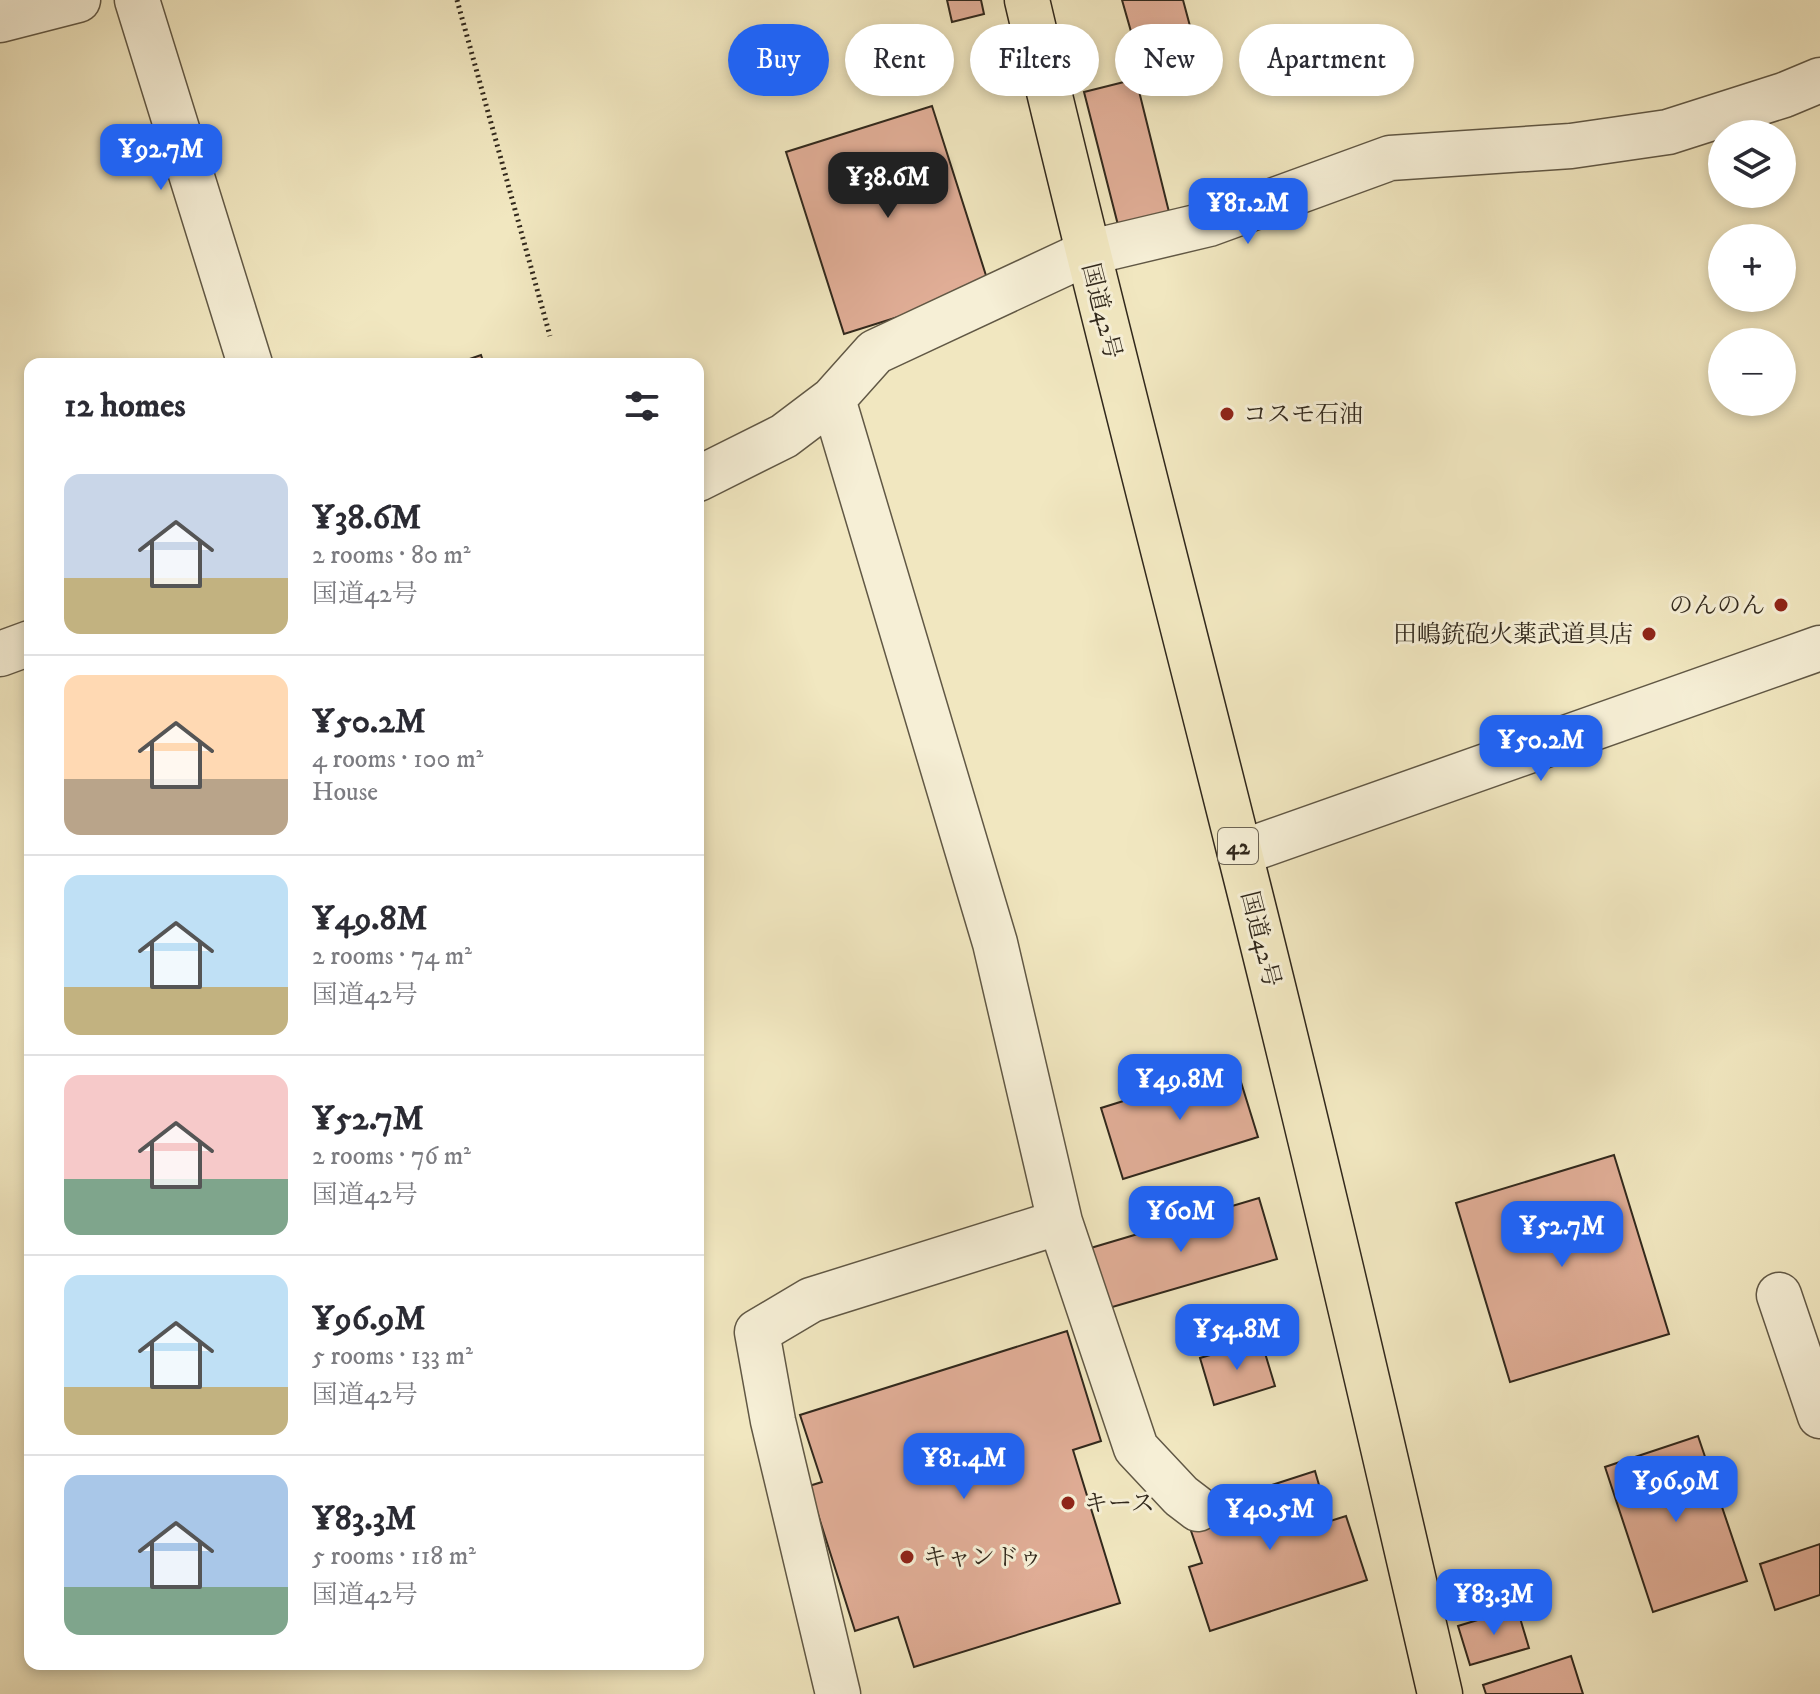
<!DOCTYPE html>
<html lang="en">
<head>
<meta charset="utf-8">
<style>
  :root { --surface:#fff; --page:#f2f2f3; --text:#2b2b33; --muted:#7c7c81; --line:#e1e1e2; --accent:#2563eb }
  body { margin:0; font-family:"IM FELL DW Pica","Noto Serif JP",serif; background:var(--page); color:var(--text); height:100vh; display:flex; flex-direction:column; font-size:30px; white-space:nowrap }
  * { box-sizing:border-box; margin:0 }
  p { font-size:26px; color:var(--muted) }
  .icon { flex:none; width:44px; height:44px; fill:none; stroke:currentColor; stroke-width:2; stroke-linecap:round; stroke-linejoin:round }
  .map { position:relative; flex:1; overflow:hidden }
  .sheet { position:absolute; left:24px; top:358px; width:680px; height:1312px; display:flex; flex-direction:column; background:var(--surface); border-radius:16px; box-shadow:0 4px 12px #0003 }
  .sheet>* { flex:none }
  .hud { position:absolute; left:728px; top:24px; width:760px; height:72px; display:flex; gap:16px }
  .controls { position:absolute; left:1708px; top:120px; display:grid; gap:16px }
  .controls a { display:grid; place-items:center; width:88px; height:88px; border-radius:50%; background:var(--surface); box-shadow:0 4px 12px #0003; font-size:40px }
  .price { position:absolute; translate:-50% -68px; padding:0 18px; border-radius:16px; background:var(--accent); color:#fff; font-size:26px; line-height:52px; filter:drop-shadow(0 2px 4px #0008) }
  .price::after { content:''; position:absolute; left:50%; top:48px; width:24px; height:18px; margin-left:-12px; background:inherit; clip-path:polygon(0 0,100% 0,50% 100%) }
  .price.active { background:#222; color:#fff }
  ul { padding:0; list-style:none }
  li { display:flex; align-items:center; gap:24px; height:200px; padding:0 40px }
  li+li { border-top:2px solid var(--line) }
  li span { display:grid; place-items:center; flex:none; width:224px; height:160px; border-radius:16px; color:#555 }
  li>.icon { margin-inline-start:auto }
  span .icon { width:96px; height:96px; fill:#fffc; stroke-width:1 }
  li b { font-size:34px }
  h2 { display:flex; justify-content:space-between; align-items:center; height:96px; padding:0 40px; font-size:34px }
  .pill { padding:0 28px; border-radius:36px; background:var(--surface); box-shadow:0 4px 12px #0003; font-size:28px; line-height:72px }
  .pill.active { background:var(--accent); color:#fff }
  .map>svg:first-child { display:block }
</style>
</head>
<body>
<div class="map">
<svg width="1820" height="1694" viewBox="0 0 1820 1694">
  <rect width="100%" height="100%" fill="#f1e7c0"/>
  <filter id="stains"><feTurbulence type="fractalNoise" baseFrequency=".0025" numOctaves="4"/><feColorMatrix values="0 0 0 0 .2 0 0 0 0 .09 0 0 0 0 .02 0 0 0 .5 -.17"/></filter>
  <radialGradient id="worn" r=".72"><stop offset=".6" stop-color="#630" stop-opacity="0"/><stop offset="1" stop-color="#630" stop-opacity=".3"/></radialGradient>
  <path fill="#e0ad96" stroke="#31281c" stroke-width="2" d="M947,0H981L984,14L952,22Z
    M1122,0H1183L1194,41L1138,56Z
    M1136,79L1169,212L1118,225L1084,92Z
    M932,106L990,288L844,334L786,152Z
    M481,355L484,364H455Z
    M1236,1066L1258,1137L1123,1179L1101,1108Z
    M1614,1155L1669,1334L1510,1382L1456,1203Z
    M1259,1198L1277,1259L1102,1310L1084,1250Z
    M1067,1331L1101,1441L1073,1450L1120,1603L914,1667L898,1617L855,1631L809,1486L822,1482L800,1415Z
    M1261,1340L1275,1386L1214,1405L1200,1358Z
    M1698,1436L1747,1581L1653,1612L1605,1467Z
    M1315,1471L1319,1485L1312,1488L1324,1523L1346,1516L1367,1580L1210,1631L1189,1567L1202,1563L1190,1528L1204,1507Z
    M1820,1544V1595L1775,1610L1760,1564Z
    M1517,1608L1529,1648L1470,1665L1458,1626Z
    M1571,1656L1583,1694H1486L1483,1685Z"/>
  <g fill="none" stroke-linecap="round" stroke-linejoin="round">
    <g stroke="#615845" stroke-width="47">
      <path id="minor" d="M137,0L250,364
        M0,20L78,0
        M833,399L995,943L1060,1222L811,1300L757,1332L773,1421L838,1694
        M698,479L784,436L833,399L875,352L1087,253L1209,224L1390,158L1571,146L1668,132L1784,95L1820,80
        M0,654L30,643
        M1240,853L1820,648
        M1060,1222L1136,1448L1181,1496L1198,1509
        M1779,1295L1820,1416"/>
    </g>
    <g stroke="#31281c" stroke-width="47">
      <path id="highway" d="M1027,0C1094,284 1168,567 1239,850C1310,1131 1375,1412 1440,1694"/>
    </g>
    <path stroke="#31281c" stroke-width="5" stroke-dasharray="2 4" stroke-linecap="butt" d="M457,0L550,336"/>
    <use href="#minor" stroke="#f6efd6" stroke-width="44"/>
    <use href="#highway" stroke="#f1e7c0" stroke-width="44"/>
  </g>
  <g fill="#8f2418" stroke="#f6efd6" stroke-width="3">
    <circle cx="1227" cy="414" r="8"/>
    <circle cx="1781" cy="605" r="8"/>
    <circle cx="1649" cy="634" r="8"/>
    <circle cx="1068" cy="1503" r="8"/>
    <circle cx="907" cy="1557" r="8"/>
  </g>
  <g text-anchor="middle" stroke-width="6" stroke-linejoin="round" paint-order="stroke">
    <rect fill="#f6efd6" stroke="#6c6454" stroke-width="2" x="1218" y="828" width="40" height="36" rx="6"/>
    <g font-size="22" font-weight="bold" fill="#31281c">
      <text x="1238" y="854">42</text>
    </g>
    <g font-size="24" fill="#31281c" stroke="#f6efd6">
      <text transform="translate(1102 311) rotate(76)" y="8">国道42号</text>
      <text transform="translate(1261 939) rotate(76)" y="8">国道42号</text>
    </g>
    <g font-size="24" fill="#31281c" stroke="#f6efd6" text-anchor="start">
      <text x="1243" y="422">コスモ石油</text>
      <text x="1765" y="613" text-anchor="end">のんのん</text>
      <text x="1633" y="642" text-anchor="end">田嶋銃砲火薬武道具店</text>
      <text x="1084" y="1511">キース</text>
      <text x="923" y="1565">キャンドゥ</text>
    </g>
  </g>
  <rect width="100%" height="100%" filter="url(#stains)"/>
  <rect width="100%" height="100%" fill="url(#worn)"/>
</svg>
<div class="controls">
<a><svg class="icon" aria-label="layers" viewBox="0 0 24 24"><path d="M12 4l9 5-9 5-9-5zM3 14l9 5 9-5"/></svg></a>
<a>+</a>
<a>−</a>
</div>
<b class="price" style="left:161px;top:192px">¥92.7M</b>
<b class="price active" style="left:888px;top:220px">¥38.6M</b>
<b class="price" style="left:1248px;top:246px">¥81.2M</b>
<b class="price" style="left:1541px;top:783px">¥50.2M</b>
<b class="price" style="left:1180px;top:1122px">¥49.8M</b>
<b class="price" style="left:1181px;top:1254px">¥60M</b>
<b class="price" style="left:1562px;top:1269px">¥52.7M</b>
<b class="price" style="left:1237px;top:1372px">¥54.8M</b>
<b class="price" style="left:964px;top:1501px">¥81.4M</b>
<b class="price" style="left:1676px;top:1524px">¥96.9M</b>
<b class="price" style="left:1270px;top:1552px">¥40.5M</b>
<b class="price" style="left:1494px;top:1637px">¥83.3M</b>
<div class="hud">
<a class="pill active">Buy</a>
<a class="pill">Rent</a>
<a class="pill">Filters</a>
<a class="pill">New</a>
<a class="pill">Apartment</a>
</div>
<section class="sheet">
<h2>12 homes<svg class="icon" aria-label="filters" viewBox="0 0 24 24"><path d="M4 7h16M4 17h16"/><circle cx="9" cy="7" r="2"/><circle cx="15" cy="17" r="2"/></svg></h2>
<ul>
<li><span style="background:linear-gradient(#c9d6e8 65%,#c2b280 0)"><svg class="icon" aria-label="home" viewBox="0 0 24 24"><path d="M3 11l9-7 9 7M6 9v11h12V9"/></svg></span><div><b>¥38.6M</b><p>2 rooms · 80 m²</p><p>国道42号</p></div></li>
<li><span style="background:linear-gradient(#ffd9b3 65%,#b9a48a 0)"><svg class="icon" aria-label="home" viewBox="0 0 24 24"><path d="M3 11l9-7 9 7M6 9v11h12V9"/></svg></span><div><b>¥50.2M</b><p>4 rooms · 100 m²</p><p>House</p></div></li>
<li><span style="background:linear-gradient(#bfe0f5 70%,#c2b280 0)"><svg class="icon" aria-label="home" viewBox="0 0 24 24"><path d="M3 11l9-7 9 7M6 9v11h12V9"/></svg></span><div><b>¥49.8M</b><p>2 rooms · 74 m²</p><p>国道42号</p></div></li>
<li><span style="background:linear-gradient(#f6c9c9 65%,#7fa58c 0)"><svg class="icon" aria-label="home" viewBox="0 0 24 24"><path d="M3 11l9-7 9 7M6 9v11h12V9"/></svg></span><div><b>¥52.7M</b><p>2 rooms · 76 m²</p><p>国道42号</p></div></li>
<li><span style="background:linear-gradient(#bfe0f5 70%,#c2b280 0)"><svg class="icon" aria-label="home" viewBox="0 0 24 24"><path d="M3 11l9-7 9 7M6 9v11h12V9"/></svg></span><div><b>¥96.9M</b><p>5 rooms · 133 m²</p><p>国道42号</p></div></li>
<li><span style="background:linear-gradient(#a9c7e8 70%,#7fa58c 0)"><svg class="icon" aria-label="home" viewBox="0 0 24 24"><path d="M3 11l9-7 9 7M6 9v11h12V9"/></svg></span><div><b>¥83.3M</b><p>5 rooms · 118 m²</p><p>国道42号</p></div></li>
</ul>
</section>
</div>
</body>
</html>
